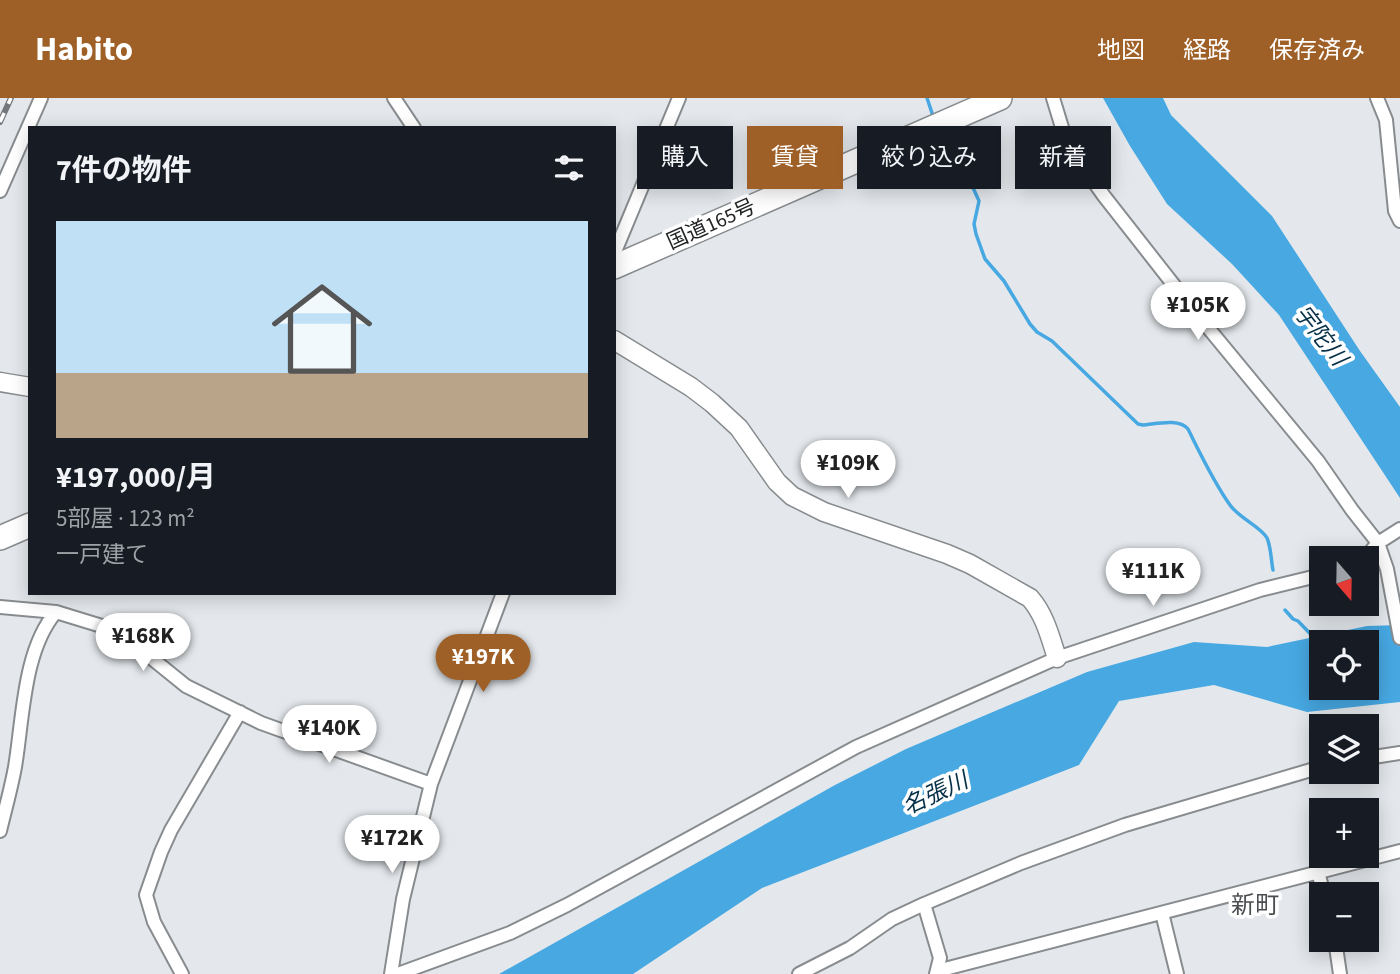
<!DOCTYPE html>
<html lang="ja">
<head>
<meta charset="utf-8">
<style>
  :root { --surface:#171b24; --page:#20242c; --text:#f1f3f6; --muted:#9ea1a6; --accent:#9f6028 }
  body { margin:0; font-family:"Source Sans 3","Noto Sans JP",sans-serif; background:var(--page); color:var(--text); height:100vh; display:flex; flex-direction:column; font-size:26px; white-space:nowrap }
  * { box-sizing:border-box; margin:0 }
  p { font-size:23px; color:var(--muted) }
  .icon { flex:none; width:38px; height:38px; fill:none; stroke:currentColor; stroke-width:2; stroke-linecap:round; stroke-linejoin:round }
  .map { position:relative; flex:1; overflow:hidden }
  .details { position:absolute; left:28px; top:28px; width:588px; height:469px; display:flex; flex-direction:column; background:var(--surface); border-radius:0px; box-shadow:0 4px 18px #0003 }
  .details>* { flex:none }
  .banner { position:absolute; left:637px; top:28px; width:658px; height:63px; display:flex; gap:14px }
  .needle { width:46px; rotate:160deg }
  .fabs { position:absolute; left:1309px; top:448px; display:grid; gap:14px }
  .fabs a { display:grid; place-items:center; width:70px; height:70px; border-radius:0px; background:var(--surface); box-shadow:0 4px 18px #0003; font-size:35px }
  .price { position:absolute; translate:-50% -60px; padding:0 16px; border-radius:24px; background:#fff; color:#222; font-size:23px; line-height:46px; filter:drop-shadow(0 2px 4px #0008) }
  .price::after { content:''; position:absolute; left:50%; top:42px; width:21px; height:16px; margin-left:-10px; background:inherit; clip-path:polygon(0 0,100% 0,50% 100%) }
  .price.active { background:var(--accent); color:#fff }
  ul { padding:0; list-style:none }
  li { display:grid; align-content:center; gap:14px; height:371px; padding:0 28px }
  li span { display:grid; place-items:center; height:217px; border-radius:0px; color:#555 }
  li>.icon { margin-inline-start:auto }
  span .icon { width:126px; height:126px; fill:#fffc; stroke-width:1 }
  li b { font-size:30px }
  h2 { display:flex; justify-content:space-between; align-items:center; height:84px; padding:0 28px; font-size:30px }
  .chip { padding:0 24px; border-radius:0px; background:var(--surface); box-shadow:0 4px 18px #0003; font-size:24px; line-height:63px }
  .chip.active { background:var(--accent); color:#fff }
  header { display:flex; align-items:center; gap:42px; box-sizing:border-box; height:98px; padding:0 35px; background:var(--accent); color:#fff }
  header strong { font-size:33px }
  nav { display:flex; gap:38px; margin-inline-start:auto; font-size:24px }
  .map>svg:first-child { display:block }
</style>
</head>
<body>
<header>
<strong>Habito</strong>
<nav><a>地図</a><a>経路</a><a>保存済み</a></nav>
</header>
<div class="map">
<svg width="1400" height="876" viewBox="0 0 1400 876">
  <rect width="100%" height="100%" fill="#e4e8ec"/>
  <path fill="#47a8e2" fill-rule="evenodd" d="M1103,0H1163L1171,17L1272,118L1360,253L1400,309V400L1279,217L1232,166L1167,106L1130,48Z
    M1400,527V604L1307,614L1214,587L1119,603L1079,667L762,790L633,876H499L835,687L906,651L1087,574L1194,544L1267,549L1367,528ZM1321,544H1367V590H1321Z"/>
  <g fill="none" stroke-linecap="round" stroke-linejoin="round">
    <path stroke="#47a8e2" stroke-width="3.5" d="M927,0L934,21
      M940,34L948,53L970,83L979,103L974,126L976,136L985,161L1004,183L1030,226L1037,234L1052,243L1138,326L1143,327C1156,326 1179,320 1188,331C1201,357 1213,383 1230,407C1239,420 1261,429 1267,440C1271,449 1271,462 1273,472
      M1285,512L1293,521L1298,523L1321,547"/>
    <g stroke="#888c8f" stroke-width="16">
      <path id="street" d="M394,0L414,30
        M1053,0L1067,46L1104,98L1191,209L1318,363L1352,412L1378,445L1387,471L1400,540
        M1377,0L1386,22L1395,113L1400,123
        M0,93L41,0
        M614,156L679,0
        M1365,460L1378,445L1400,431
        M0,509L56,514L118,533L186,588L261,625L431,686
        M1367,660L1400,655
        M0,733C5,712 11,691 15,669C23,622 23,552 56,514
        M1318,774L1324,796
        M1162,815L1177,876
        M1335,842L1340,876
        M937,873L1400,753
        M182,876L154,824L146,797L161,754L171,732L240,614
        M391,876L403,801L431,686L503,495
        M398,876L510,835L567,807L856,649L1057,560L1260,492L1321,477
        M799,876L850,850L892,821L924,806
        M936,876L940,860L924,806L1021,765L1125,727L1321,669"/>
    </g>
    <g stroke="#888c8f" stroke-width="21">
      <path id="secondary" d="M614,242L691,289L712,305L739,330L777,384L792,398L824,414L947,456L970,466L1030,500C1045,517 1050,539 1057,560
        M0,284L30,289"/>
    </g>
    <g stroke="#888c8f" stroke-width="26">
      <path id="highway" d="M614,169L1000,0
        M0,440L30,427"/>
    </g>
    <use href="#street" stroke="#fff" stroke-width="12"/>
    <use href="#secondary" stroke="#fff" stroke-width="18"/>
    <use href="#highway" stroke="#fff" stroke-width="23"/>
    <g stroke="#75787a" stroke-width="6">
      <path id="rail" d="M0,24L11,0"/>
    </g>
    <use href="#rail" stroke="#fff" stroke-width="3.5" stroke-dasharray="10" stroke-linecap="butt"/>
  </g>
  <g text-anchor="middle" stroke-width="7" stroke-linejoin="round" paint-order="stroke">
    <g font-size="21" fill="#212324" stroke="#fff">
      <text transform="translate(711 126) rotate(-24)" y="7">国道165号</text>
    </g>
    <g font-size="23" font-style="italic" fill="#053047" stroke="#fff">
      <text transform="translate(1321 237) rotate(52)" y="8">宇陀川</text>
      <text transform="translate(935 695) rotate(-25)" y="8">名張川</text>
    </g>
    <g font-size="24" fill="#4a4e50" stroke="#fff">
      <text x="1255" y="815">新町</text>
    </g>
  </g>
</svg>
<div class="fabs">
<a><svg class="needle" viewBox="-14 -14 28 28"><path d="M0-13l5 13h-10z" fill="#e53935"/><path d="M0 13l5-13h-10z" fill="#9ea1a6"/></svg></a>
<a><svg class="icon" aria-label="locate" viewBox="0 0 24 24"><circle cx="12" cy="12" r="6"/><path d="M12 2v4M12 18v4M2 12h4M18 12h4"/></svg></a>
<a><svg class="icon" aria-label="layers" viewBox="0 0 24 24"><path d="M12 4l9 5-9 5-9-5zM3 14l9 5 9-5"/></svg></a>
<a>+</a>
<a>−</a>
</div>
<b class="price" style="left:1198px;top:244px">¥105K</b>
<b class="price" style="left:848px;top:402px">¥109K</b>
<b class="price" style="left:1153px;top:510px">¥111K</b>
<b class="price" style="left:143px;top:575px">¥168K</b>
<b class="price active" style="left:483px;top:596px">¥197K</b>
<b class="price" style="left:329px;top:667px">¥140K</b>
<b class="price" style="left:392px;top:777px">¥172K</b>
<div class="banner">
<a class="chip">購入</a>
<a class="chip active">賃貸</a>
<a class="chip">絞り込み</a>
<a class="chip">新着</a>
</div>
<section class="details">
<h2>7件の物件<svg class="icon" aria-label="filters" viewBox="0 0 24 24"><path d="M4 7h16M4 17h16"/><circle cx="9" cy="7" r="2"/><circle cx="15" cy="17" r="2"/></svg></h2>
<ul>
<li><span style="background:linear-gradient(#bfe0f5 70%,#b9a48a 0)"><svg class="icon" aria-label="home" viewBox="0 0 24 24"><path d="M3 11l9-7 9 7M6 9v11h12V9"/></svg></span><div><b>¥197,000/月</b><p>5部屋 · 123 m²</p><p>一戸建て</p></div></li>
</ul>
</section>
</div>
</body>
</html>
